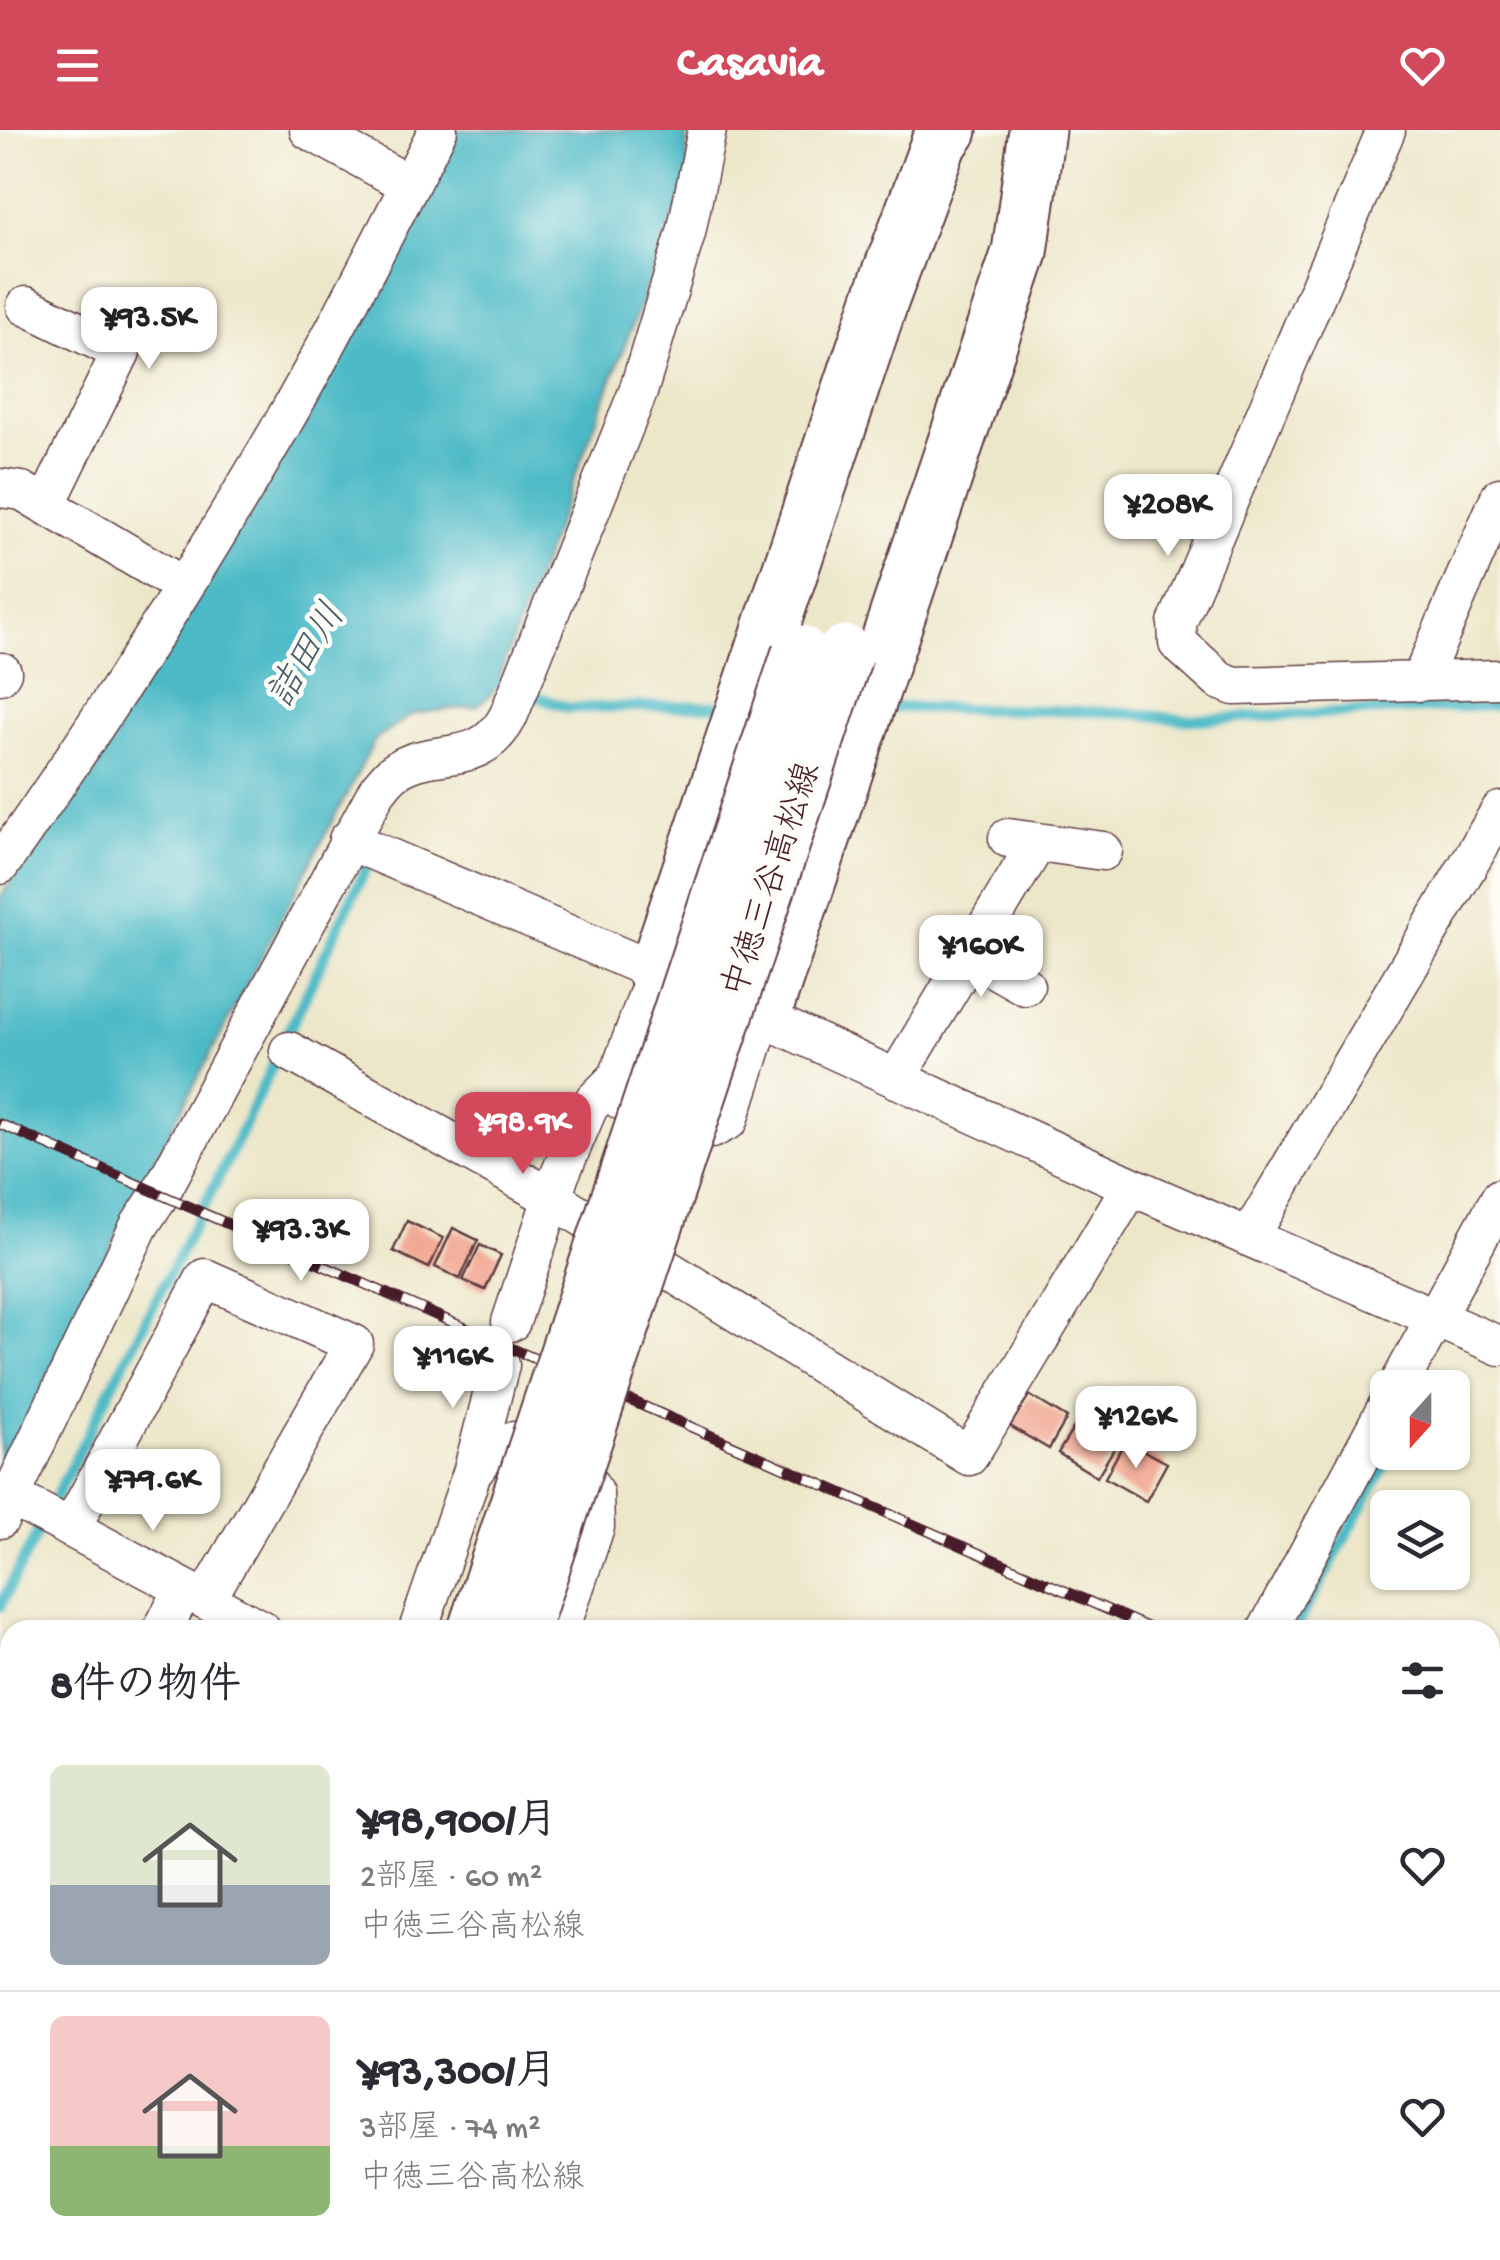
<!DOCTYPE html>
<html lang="ja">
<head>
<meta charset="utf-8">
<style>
  :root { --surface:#fff; --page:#f7f7f7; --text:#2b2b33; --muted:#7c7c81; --line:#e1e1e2; --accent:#d1495b }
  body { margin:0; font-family:"Gochi Hand","Klee One",sans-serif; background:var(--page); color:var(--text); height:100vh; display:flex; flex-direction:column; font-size:38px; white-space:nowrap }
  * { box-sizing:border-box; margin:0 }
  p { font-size:32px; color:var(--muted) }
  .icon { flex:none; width:55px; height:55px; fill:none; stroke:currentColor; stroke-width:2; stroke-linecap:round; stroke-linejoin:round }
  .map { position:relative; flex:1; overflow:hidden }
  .panel { position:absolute; left:0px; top:1490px; width:1500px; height:640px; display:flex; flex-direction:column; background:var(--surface); border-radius:30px 30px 0 0; box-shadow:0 2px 8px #0004 }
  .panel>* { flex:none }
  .needle { width:65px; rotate:201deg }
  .controls { position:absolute; left:1370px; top:1240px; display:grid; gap:20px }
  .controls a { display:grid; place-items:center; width:100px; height:100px; border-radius:15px; background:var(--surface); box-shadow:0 2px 8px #0004; font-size:50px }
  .price { position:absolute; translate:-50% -85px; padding:0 22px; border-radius:20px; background:#fff; color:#222; font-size:32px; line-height:65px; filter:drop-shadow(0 2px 5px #0008) }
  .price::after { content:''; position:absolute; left:50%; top:60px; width:30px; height:22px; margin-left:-15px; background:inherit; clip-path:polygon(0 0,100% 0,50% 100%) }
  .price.active { background:var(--accent); color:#fff }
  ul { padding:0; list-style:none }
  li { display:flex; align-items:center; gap:30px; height:250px; padding:0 50px }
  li+li { border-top:2px solid var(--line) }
  li span { display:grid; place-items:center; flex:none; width:280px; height:200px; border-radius:15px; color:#555 }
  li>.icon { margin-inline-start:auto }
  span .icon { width:120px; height:120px; fill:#fffc; stroke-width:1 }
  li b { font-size:42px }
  h2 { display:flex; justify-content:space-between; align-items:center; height:120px; padding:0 50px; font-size:42px }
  header { display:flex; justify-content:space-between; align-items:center; height:130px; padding:0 50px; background:var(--accent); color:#fff; font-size:45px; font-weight:800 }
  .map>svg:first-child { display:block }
</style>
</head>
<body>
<header><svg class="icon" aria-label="menu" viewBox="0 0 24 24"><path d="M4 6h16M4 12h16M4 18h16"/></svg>Casavia<svg class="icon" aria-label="heart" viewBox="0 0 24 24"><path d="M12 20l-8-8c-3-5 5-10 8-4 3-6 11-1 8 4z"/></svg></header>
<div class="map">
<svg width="1500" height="2130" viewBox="0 0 1500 2130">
  <rect width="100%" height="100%" fill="#fdfcf7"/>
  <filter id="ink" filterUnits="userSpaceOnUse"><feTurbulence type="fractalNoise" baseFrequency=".01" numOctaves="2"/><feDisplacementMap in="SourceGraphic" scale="20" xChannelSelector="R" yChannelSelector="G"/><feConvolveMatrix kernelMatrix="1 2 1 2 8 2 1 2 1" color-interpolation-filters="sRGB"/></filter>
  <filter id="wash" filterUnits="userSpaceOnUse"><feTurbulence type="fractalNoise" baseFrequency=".0048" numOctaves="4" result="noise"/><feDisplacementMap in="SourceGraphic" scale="40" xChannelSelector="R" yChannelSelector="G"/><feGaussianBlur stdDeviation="2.25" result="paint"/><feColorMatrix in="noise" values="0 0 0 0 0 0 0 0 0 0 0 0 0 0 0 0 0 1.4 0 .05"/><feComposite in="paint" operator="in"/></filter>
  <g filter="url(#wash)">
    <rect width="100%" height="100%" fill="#ede7ca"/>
    <path fill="#4cbac6" stroke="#4b6c78" stroke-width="2.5" d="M453,0H686L689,47L493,562L477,576L413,584L375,610L132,1074L0,1346V768L274,328Z"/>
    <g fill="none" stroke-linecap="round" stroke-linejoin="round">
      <path stroke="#4cbac6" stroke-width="11" d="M484,547L568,578L730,575
        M884,577L1120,582L1187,590L1500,575
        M1428,1258L1435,1244
        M0,1476L231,1023L367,736
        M1294,1500L1392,1322"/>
    </g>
    <g id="blocks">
      <path fill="#f0a28c" d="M407,1091L443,1108L429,1138L393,1121Z
        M453,1098L478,1110L460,1149L435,1137Z
        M480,1115L501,1125L485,1160L463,1150Z
        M1029,1265L1067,1288L1049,1319L1010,1296Z
        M1079,1289L1118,1312L1097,1347L1058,1323Z
        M1125,1311L1167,1333L1146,1371L1105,1348Z
        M0,1818L10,1824V1937L0,1955Z"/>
    </g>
  </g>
  <g filter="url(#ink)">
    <use href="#blocks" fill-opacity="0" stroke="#623d43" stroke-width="2.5"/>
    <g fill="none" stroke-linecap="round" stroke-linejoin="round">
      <g stroke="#623d43" stroke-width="41">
        <path id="minor" d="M309,0L410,55
          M1386,0L1177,493L1178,513L1219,550L1234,556L1500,549
          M26,176L121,222L46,375
          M0,358L22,361L183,456
          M0,545L2,542
          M1420,552L1500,367
          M1008,708L1103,721
          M348,710L675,850
          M0,735C92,605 178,470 259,334C324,225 380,112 438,0
          M970,825L1025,856
          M656,842L618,947L622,971L712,999L729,990L762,887
          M740,877L1131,1056L1500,1216
          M289,921L552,1068L969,1326L1131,1056
          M896,949L1037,713
          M1250,1106L1500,681
          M511,1192L559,1047L589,976L618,947
          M1397,1258L1500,1068
          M472,1343L500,1235
          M12,1367L262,1500
          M0,1389L139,1096L160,1064L377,661C382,655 387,648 393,643C432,613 478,642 508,587L638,262L686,103L707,0
          M71,1398L205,1148L354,1214L206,1470
          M162,1500L184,1459
          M418,1500L472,1343L490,1320L514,1311L576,1331L594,1363L595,1397L560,1500
          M1267,1500L1388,1275
          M1490,1718L1500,1723
          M0,1794L10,1776
          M947,2120L965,2130
          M206,2130L208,2120
          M343,2130L347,2120
          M914,2130L920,2120"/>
      </g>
      <g stroke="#623d43" stroke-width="59">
        <path id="primary" d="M656,842L881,169L938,15L949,0
          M762,887L1020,122L1037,0
          M258,2130L262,2120
          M305,2130L309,2120"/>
      </g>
      <use href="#minor" stroke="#fff" stroke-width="38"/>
      <use href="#primary" stroke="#fff" stroke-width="55"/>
      <g stroke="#4a1f2b" stroke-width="11">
        <path id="rail" d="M0,994L1154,1500
          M1490,1645L1500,1650"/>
      </g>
      <use href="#rail" stroke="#fdfcf7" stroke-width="8" stroke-dasharray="22" stroke-linecap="butt"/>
      <g stroke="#623d43" stroke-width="59" stroke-linecap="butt">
        <path id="primary-bridge" d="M476,1500L800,523
          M521,1500L845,523"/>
      </g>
      <use href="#primary-bridge" stroke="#fff" stroke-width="55"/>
    </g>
  </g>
  <g text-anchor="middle" stroke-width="9" stroke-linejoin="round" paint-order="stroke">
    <g font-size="35" fill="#4a1f2b" stroke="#fdfcf7">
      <text transform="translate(769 749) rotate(-72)" y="12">中徳三谷高松線</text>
    </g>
    <g font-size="38" font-style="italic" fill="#4b5d69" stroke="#fdfcf7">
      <text transform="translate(304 524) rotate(-59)" y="13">詰田川</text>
    </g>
  </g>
</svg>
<div class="controls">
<a><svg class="needle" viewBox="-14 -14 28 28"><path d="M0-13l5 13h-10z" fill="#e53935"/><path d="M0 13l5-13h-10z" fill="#7c7c81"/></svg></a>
<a><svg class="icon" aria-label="layers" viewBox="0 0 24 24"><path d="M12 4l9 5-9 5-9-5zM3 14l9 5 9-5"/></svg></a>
</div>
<b class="price" style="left:149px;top:242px">¥93.5K</b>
<b class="price" style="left:1168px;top:429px">¥208K</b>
<b class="price" style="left:981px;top:870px">¥160K</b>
<b class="price active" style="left:523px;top:1047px">¥98.9K</b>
<b class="price" style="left:301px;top:1154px">¥93.3K</b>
<b class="price" style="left:453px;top:1281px">¥116K</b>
<b class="price" style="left:1136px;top:1341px">¥126K</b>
<b class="price" style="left:153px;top:1404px">¥79.6K</b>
<section class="panel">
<h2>8件の物件<svg class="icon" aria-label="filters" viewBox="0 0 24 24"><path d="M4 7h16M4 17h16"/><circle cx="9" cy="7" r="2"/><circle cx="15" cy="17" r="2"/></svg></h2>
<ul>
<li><span style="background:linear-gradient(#dfe7d0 60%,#9aa5b1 0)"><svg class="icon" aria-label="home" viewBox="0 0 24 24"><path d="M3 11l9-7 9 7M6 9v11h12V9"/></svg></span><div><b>¥98,900/月</b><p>2部屋 · 60 m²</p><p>中徳三谷高松線</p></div><svg class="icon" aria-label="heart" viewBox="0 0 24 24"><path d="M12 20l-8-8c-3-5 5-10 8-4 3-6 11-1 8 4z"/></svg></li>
<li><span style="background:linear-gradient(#f6c9c9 65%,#8fb573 0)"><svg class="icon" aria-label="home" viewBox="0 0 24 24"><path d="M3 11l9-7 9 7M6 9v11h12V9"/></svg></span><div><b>¥93,300/月</b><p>3部屋 · 74 m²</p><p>中徳三谷高松線</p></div><svg class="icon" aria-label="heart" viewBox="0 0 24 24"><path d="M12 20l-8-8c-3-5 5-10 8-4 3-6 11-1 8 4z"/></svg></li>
</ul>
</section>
</div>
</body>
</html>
